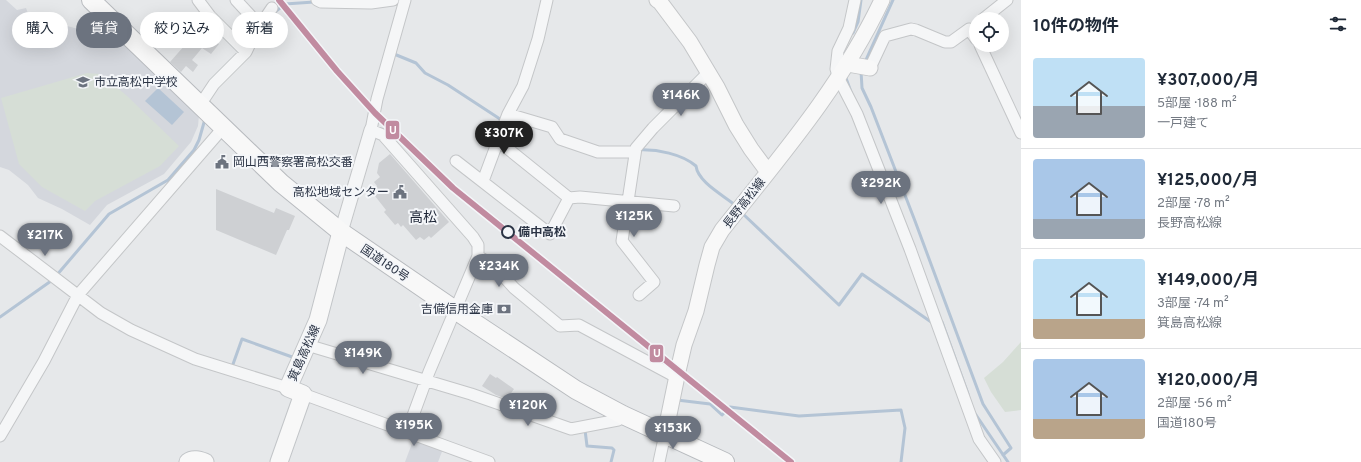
<!DOCTYPE html>
<html lang="ja">
<head>
<meta charset="utf-8">
<style>
  :root { --surface:#fff; --page:#f2f2f3; --text:#1f2937; --muted:#747a83; --line:#e0e1e3; --accent:#6c737f }
  body { margin:0; font-family:Overpass,"Noto Sans JP",sans-serif; background:var(--page); color:var(--text); height:100vh; display:flex; flex-direction:column; font-size:15px; white-space:nowrap }
  * { box-sizing:border-box; margin:0 }
  p { font-size:13px; color:var(--muted) }
  .icon { flex:none; width:22px; height:22px; fill:none; stroke:currentColor; stroke-width:2; stroke-linecap:round; stroke-linejoin:round }
  .map { position:relative; flex:1; overflow:hidden }
  .side { display:flex; flex-direction:column; background:var(--surface); width:340px }
  .side>* { flex:none }
  .top-card { position:absolute; left:12px; top:12px; width:380px; height:36px; display:flex; gap:8px }
  .controls { position:absolute; left:969px; top:12px; display:grid; gap:8px }
  .controls a { display:grid; place-items:center; width:40px; height:40px; border-radius:50%; background:var(--surface); box-shadow:0 4px 16px #0002; font-size:20px }
  .price { position:absolute; translate:-50% -34px; padding:0 9px; border-radius:14px; background:var(--accent); color:#fff; font-size:13px; line-height:26px; filter:drop-shadow(0 1px 2px #0008) }
  .price::after { content:''; position:absolute; left:50%; top:24px; width:12px; height:9px; margin-left:-6px; background:inherit; clip-path:polygon(0 0,100% 0,50% 100%) }
  .price.current { background:#222; color:#fff }
  ul { padding:0; list-style:none }
  li { display:flex; align-items:center; gap:12px; height:100px; padding:0 12px }
  li+li { border-top:1px solid var(--line) }
  li span { display:grid; place-items:center; flex:none; width:112px; height:80px; border-radius:4px; color:#555 }
  li>.icon { margin-inline-start:auto }
  span .icon { width:48px; height:48px; fill:#fffc; stroke-width:1 }
  li b { font-size:17px }
  h2 { display:flex; justify-content:space-between; align-items:center; height:48px; padding:0 12px; font-size:17px }
  .tag { padding:0 14px; border-radius:18px; background:var(--surface); box-shadow:0 4px 16px #0002; font-size:14px; line-height:36px }
  .tag.current { background:var(--accent); color:#fff }
  main { display:flex; flex:1; min-height:0 }
  .map>svg:first-child { display:block }
</style>
</head>
<body>
<main>
<div class="map">
<svg width="1021" height="462" viewBox="0 0 1021 462">
  <rect width="100%" height="100%" fill="#e6e8ea"/>
  <path fill="#d4d7dd" d="M0,0H6L17,10L26,8L30,19L56,29L67,26L94,33L104,42L114,32L199,115L198,126L191,142L164,174L107,205L90,225L62,209L38,198L28,185L9,170L0,167Z
    M414,438L443,449L438,462H405Z"/>
  <path fill="#d6ded6" d="M87,73L100,74L126,95L179,146L160,166L95,201L85,211L42,187L19,164L1,98Z
    M1021,342V410L1005,412L991,392L984,378L1003,362Z"/>
  <path fill="#b4c4d5" d="M158,88L184,112L172,125L145,101Z"/>
  <g fill="none" stroke-linecap="round" stroke-linejoin="round">
    <path stroke="#b4c4d5" stroke-width="3" d="M275,12L285,4L314,2
      M853,33L858,22L861,0
      M394,54L416,63L425,73L448,85L500,119H503
      M865,62L893,0
      M861,71L862,88L871,107L915,221L983,404L1011,448L1003,455
      M846,78L851,92
      M638,150C657,149 682,154 696,166C698,182 723,195 735,205
      M743,214L839,305L862,274L934,324
      M56,276L109,214L168,180L194,150L199,140L205,119
      M0,317L51,281
      M942,322L968,394
      M232,367L242,339L295,358
      M677,400L710,404L722,415L724,413
      M730,407L799,416L901,410L905,428L901,462
      M974,412L1008,462
      M585,430L587,446L612,448L614,450L611,462"/>
  </g>
  <path fill="#ced0d3" d="M200,28L219,44L211,54L202,48L192,60L198,65L193,72L186,66L181,72L170,62Z
    M390,154L449,222L431,238L429,236L424,240L420,237L416,240L403,225L401,227L398,223L395,225L384,212L386,210L375,196L377,194L374,190L377,186L374,182L380,177L377,173L379,163Z
    M216,189L274,213L276,208L295,216L289,230H287L276,255L216,230Z
    M490,374L496,378L497,377L514,389L507,399L496,395L482,386Z"/>
  <g fill="none" stroke-linecap="round" stroke-linejoin="round">
    <g stroke="#c4c6c8" stroke-width="13">
      <path id="minor" d="M198,0L210,16L246,52L214,84L200,105
        M236,0L260,26
        M317,0L321,2L371,3L393,0
        M405,0L377,99L371,130L383,135L473,237L478,245V256L495,267L514,288L560,326L579,325L676,377
        M855,0L849,28L838,51L836,69L839,79L857,114L910,249L979,439L995,462
        M983,19L1007,0
        M980,45L1021,133
        M246,52L255,33L272,8
        M870,68L885,36L911,29L916,30L945,42H951L969,29L976,39
        M508,114L552,127L560,139L598,152H635
        M456,161L550,234L569,198L497,140
        M483,181L508,114L523,86L538,39L547,0
        M569,198L580,197L674,206
        M0,236L101,313L131,330L195,359L288,388
        M639,295L654,282L622,241L636,148L653,128L709,72
        M307,345L471,394L571,429L618,420L623,415
        M303,394L489,462
        M407,432L429,372L478,256
        M0,436L44,361L78,295L223,128
        M659,462L665,434"/>
    </g>
    <g stroke="#c4c6c8" stroke-width="15">
      <path id="tertiary" d="M341,232L371,130"/>
    </g>
    <g stroke="#c4c6c8" stroke-width="17">
      <path id="secondary" d="M657,0L660,2L690,42L717,87L736,125L751,149L768,172
        M848,64L870,68
        M665,434L678,371L684,345L696,311L707,265L712,247L722,230C780,157 842,85 882,0"/>
    </g>
    <g stroke="#c2c5c8" stroke-width="19">
      <path id="primary" d="M188,462C193,458 199,460 205,462
        M279,462L303,394L288,388L318,320L341,232"/>
    </g>
    <g stroke="#b8bbbf" stroke-width="20">
      <path id="trunk" d="M91,0L281,183L341,232L455,310L576,390L623,415L725,462"/>
    </g>
    <use href="#minor" stroke="#f5f6f7" stroke-width="11"/>
    <use href="#tertiary" stroke="#f5f6f7" stroke-width="13"/>
    <use href="#secondary" stroke="#f8f8f8" stroke-width="15"/>
    <use href="#primary" stroke="#f8f8f8" stroke-width="17"/>
    <use href="#trunk" stroke="#f8f8f8" stroke-width="18"/>
    <g stroke="#f4f6f9" stroke-width="9">
      <path id="rail-1" d="M279,0L337,71L375,113L453,188L791,462"/>
    </g>
    <use href="#rail-1" stroke="#c18ba0" stroke-width="6"/>
  </g>
  <defs>
    <g id="school-bare" transform="scale(1.08)"><path d="M0-5L7-2L0 1L-7-2ZM-4 1L0 2.5L4 1V4Q0 6-4 4Z" fill="#6c737f" stroke="#f4f6f9" stroke-width="2.5" paint-order="stroke"/></g>
    <g id="civic-bare" transform="scale(1.08)"><path d="M-.6-6.5H3V-4.5H.6V-3L4-1V1h2V6H-6V1h2V-1L-.6-3ZM-1.2 2.5V6h2.4V2.5Z" fill="#6c737f" stroke="#f4f6f9" stroke-width="2.5" paint-order="stroke"/></g>
    <g id="bank-bare" transform="scale(1.08)"><path d="M-6-4H6V4H-6ZM0-2.3a2.3 2.3 0 1 0 0 4.6a2.3 2.3 0 1 0 0-4.6Z" fill="#6c737f" stroke="#f4f6f9" stroke-width="2.5" paint-order="stroke"/></g>
  </defs>
  <g fill-rule="evenodd">
    <use href="#school-bare" x="83" y="82"/>
    <use href="#civic-bare" x="222" y="162"/>
    <use href="#civic-bare" x="400" y="192"/>
    <use href="#bank-bare" x="504" y="309"/>
  </g>
  <circle fill="#f4f6f9" stroke="#2b3445" stroke-width="2" cx="508" cy="232" r="6"/>
  <g text-anchor="middle" stroke-width="4" stroke-linejoin="round" paint-order="stroke">
    <g font-size="12" fill="#2b3445" stroke="#f4f6f9" text-anchor="start">
      <text x="94" y="86">市立高松中学校</text>
      <text x="233" y="166">岡山西警察署高松交番</text>
      <text x="389" y="196" text-anchor="end">高松地域センター</text>
      <text x="493" y="313" text-anchor="end">吉備信用金庫</text>
    </g>
    <g font-size="12" fill="#2b3445" stroke="#f4f6f9">
      <text transform="translate(744 203) rotate(-52)" y="4">長野高松線</text>
      <text transform="translate(385 263) rotate(34)" y="4">国道180号</text>
      <text transform="translate(304 353) rotate(-66)" y="4">箕島高松線</text>
    </g>
    <g font-size="12" font-weight="bold" fill="#2b3445" stroke="#f4f6f9" text-anchor="start">
      <text x="518" y="236">備中高松</text>
    </g>
    <g font-size="14" fill="#1d2536" stroke="#f4f6f9">
      <text x="423" y="222">高松</text>
    </g>
  </g>
  <g stroke="#f4f6f9" stroke-width="1.5">
    <rect x="385" y="120" width="15" height="20" rx="4" fill="#c18ba0"/>
    <rect x="649" y="344" width="15" height="19" rx="4" fill="#c18ba0"/>
  </g>
  <g font-size="11" text-anchor="middle" font-weight="bold" fill="#fff">
    <text x="393" y="134">U</text>
    <text x="657" y="357">U</text>
  </g>
</svg>
<div class="controls">
<a><svg class="icon" aria-label="locate" viewBox="0 0 24 24"><circle cx="12" cy="12" r="6"/><path d="M12 2v4M12 18v4M2 12h4M18 12h4"/></svg></a>
</div>
<b class="price" style="left:681px;top:117px">¥146K</b>
<b class="price current" style="left:504px;top:155px">¥307K</b>
<b class="price" style="left:881px;top:205px">¥292K</b>
<b class="price" style="left:634px;top:238px">¥125K</b>
<b class="price" style="left:45px;top:257px">¥217K</b>
<b class="price" style="left:499px;top:288px">¥234K</b>
<b class="price" style="left:363px;top:375px">¥149K</b>
<b class="price" style="left:528px;top:427px">¥120K</b>
<b class="price" style="left:414px;top:447px">¥195K</b>
<b class="price" style="left:673px;top:450px">¥153K</b>
<div class="top-card">
<a class="tag">購入</a>
<a class="tag current">賃貸</a>
<a class="tag">絞り込み</a>
<a class="tag">新着</a>
</div>
</div>
<section class="side">
<h2>10件の物件<svg class="icon" aria-label="filters" viewBox="0 0 24 24"><path d="M4 7h16M4 17h16"/><circle cx="9" cy="7" r="2"/><circle cx="15" cy="17" r="2"/></svg></h2>
<ul>
<li><span style="background:linear-gradient(#bfe0f5 60%,#9aa5b1 0)"><svg class="icon" aria-label="home" viewBox="0 0 24 24"><path d="M3 11l9-7 9 7M6 9v11h12V9"/></svg></span><div><b>¥307,000/月</b><p>5部屋 · 188 m²</p><p>一戸建て</p></div></li>
<li><span style="background:linear-gradient(#a9c7e8 75%,#9aa5b1 0)"><svg class="icon" aria-label="home" viewBox="0 0 24 24"><path d="M3 11l9-7 9 7M6 9v11h12V9"/></svg></span><div><b>¥125,000/月</b><p>2部屋 · 78 m²</p><p>長野高松線</p></div></li>
<li><span style="background:linear-gradient(#bfe0f5 75%,#b9a48a 0)"><svg class="icon" aria-label="home" viewBox="0 0 24 24"><path d="M3 11l9-7 9 7M6 9v11h12V9"/></svg></span><div><b>¥149,000/月</b><p>3部屋 · 74 m²</p><p>箕島高松線</p></div></li>
<li><span style="background:linear-gradient(#a9c7e8 75%,#b9a48a 0)"><svg class="icon" aria-label="home" viewBox="0 0 24 24"><path d="M3 11l9-7 9 7M6 9v11h12V9"/></svg></span><div><b>¥120,000/月</b><p>2部屋 · 56 m²</p><p>国道180号</p></div></li>
</ul>
</section>
</main>
</body>
</html>
